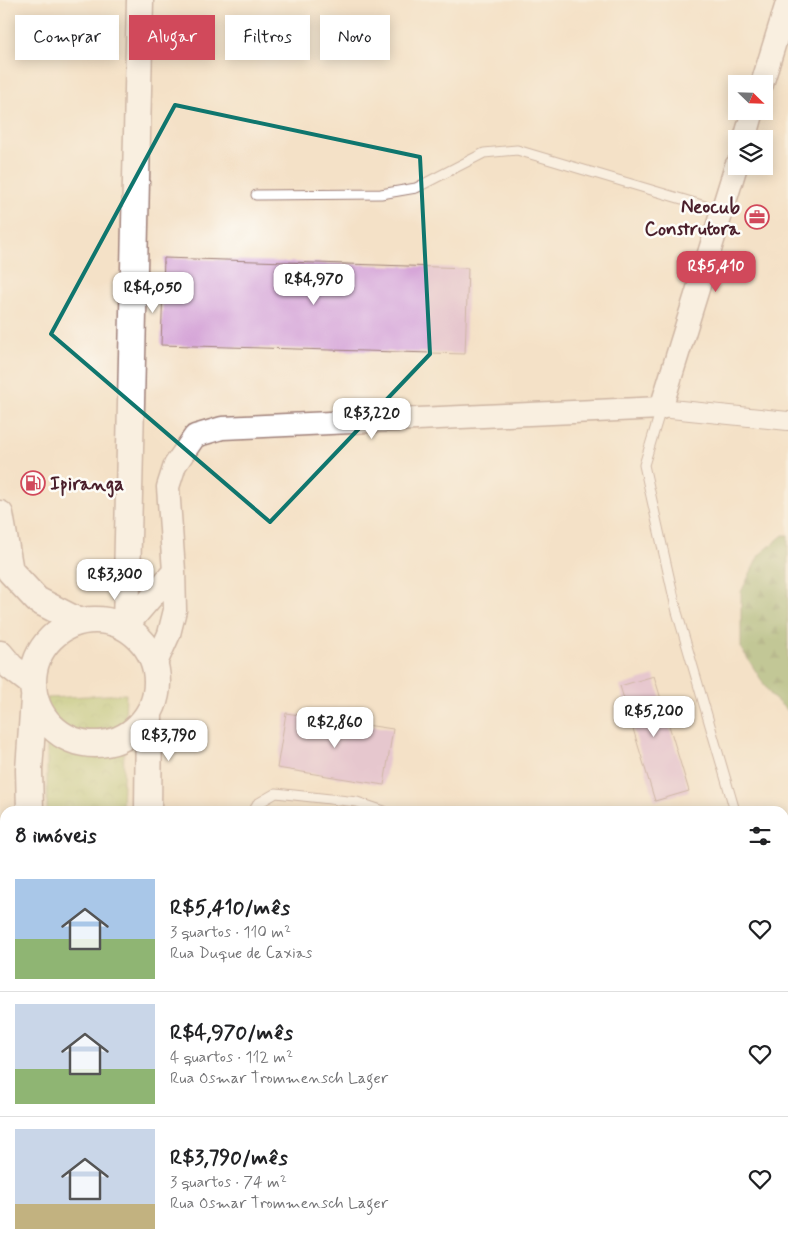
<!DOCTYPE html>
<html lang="pt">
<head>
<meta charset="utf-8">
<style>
  :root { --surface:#fff; --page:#f6f6f6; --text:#202124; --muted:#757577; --line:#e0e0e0; --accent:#d1495b }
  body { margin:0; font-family:Mynerve,sans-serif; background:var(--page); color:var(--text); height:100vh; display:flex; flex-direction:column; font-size:19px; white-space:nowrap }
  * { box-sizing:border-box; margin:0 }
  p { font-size:16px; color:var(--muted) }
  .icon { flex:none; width:28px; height:28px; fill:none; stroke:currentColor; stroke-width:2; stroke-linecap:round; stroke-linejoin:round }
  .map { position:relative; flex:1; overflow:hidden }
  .details { position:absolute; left:0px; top:806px; width:789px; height:446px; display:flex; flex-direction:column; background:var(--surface); border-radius:15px 15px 0 0; box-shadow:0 2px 12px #0003 }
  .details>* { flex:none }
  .top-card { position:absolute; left:15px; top:15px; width:500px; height:45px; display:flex; gap:10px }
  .needle { width:32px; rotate:113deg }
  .fabs { position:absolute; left:728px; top:75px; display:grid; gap:10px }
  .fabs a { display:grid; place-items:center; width:45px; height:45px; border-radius:0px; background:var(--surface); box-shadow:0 2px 12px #0003; font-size:25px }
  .price { position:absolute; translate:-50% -42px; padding:0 11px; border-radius:10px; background:#fff; color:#222; font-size:16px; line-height:32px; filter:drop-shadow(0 1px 2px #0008) }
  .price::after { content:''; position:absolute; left:50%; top:30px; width:15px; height:11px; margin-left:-8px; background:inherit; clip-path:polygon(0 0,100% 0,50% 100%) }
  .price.active { background:var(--accent); color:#fff }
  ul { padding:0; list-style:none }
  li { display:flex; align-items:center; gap:15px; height:125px; padding:0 15px }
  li+li { border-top:1px solid var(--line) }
  li span { display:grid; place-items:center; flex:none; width:140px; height:100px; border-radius:0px; color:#555 }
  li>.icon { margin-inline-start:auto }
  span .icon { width:60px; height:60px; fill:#fffc; stroke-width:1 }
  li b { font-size:21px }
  h2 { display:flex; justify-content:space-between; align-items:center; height:60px; padding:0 15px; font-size:21px }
  .tag { padding:0 18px; border-radius:0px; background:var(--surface); box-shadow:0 2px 12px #0003; font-size:18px; line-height:45px }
  .tag.active { background:var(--accent); color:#fff }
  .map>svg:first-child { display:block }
</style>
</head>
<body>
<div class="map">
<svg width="788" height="1252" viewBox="0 0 788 1252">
  <defs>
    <pattern id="forest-firs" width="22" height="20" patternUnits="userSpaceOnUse" patternTransform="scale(1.25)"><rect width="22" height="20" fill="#86a75b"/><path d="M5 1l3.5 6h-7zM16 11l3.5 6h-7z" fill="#70874b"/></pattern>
    <pattern id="park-crowns" width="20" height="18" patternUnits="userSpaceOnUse" patternTransform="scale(1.25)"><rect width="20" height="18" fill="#a9c166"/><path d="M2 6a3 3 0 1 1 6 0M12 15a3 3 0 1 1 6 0" fill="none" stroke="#93a559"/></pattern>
  </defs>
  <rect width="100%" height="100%" fill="#fdfcf7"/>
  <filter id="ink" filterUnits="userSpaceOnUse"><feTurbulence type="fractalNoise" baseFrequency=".02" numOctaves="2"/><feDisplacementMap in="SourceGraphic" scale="10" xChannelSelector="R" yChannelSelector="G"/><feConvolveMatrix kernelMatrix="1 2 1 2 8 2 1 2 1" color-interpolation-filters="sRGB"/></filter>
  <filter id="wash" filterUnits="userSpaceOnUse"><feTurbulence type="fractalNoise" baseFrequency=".0096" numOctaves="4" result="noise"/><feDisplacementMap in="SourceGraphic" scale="20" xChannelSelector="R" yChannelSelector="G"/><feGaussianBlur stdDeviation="1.12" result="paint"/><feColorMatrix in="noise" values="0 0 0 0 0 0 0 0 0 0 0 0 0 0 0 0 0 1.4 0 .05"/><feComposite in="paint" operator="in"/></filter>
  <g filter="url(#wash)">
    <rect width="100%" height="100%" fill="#f4e1c7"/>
    <path fill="url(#forest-firs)" stroke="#686343" d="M783,535H788V711L772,697L741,648V592L759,555Z"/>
    <path fill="url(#park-crowns)" stroke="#7a7048" d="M126,694L122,811H47V698Z
      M12,1248H60L59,1252H11Z"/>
    <path fill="#a9c166" stroke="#7a7048" d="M187,1248H217L215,1252H185Z
      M443,1248H472L474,1252H446Z
      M667,1248H702L700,1252H677Z"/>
    <g id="blocks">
      <path fill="#d6a6d8" d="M164,258L468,268L465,354L161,345Z
        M654,676L689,791L655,801L620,686Z
        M286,713L393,729L384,785L277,768Z"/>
    </g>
  </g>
  <g filter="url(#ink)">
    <use href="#blocks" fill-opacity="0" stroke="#9f8079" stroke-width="1"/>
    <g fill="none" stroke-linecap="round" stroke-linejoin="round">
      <g stroke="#9f8079" stroke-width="11">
        <path id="service" d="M256,195L381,194L416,188L484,153L517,150L722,211
          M661,409L644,465L677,612L735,811
          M254,811L257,804L276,793L357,802L384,811
          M784,978L788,992
          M784,1141L788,1133
          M784,1158L788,1167
          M784,1213L788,1202
          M768,1252L770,1248"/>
      </g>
      <g stroke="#9f8079" stroke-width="20">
        <path id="minor" d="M661,408L788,421"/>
      </g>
      <g stroke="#9f8079" stroke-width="25">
        <path id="tertiary" d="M762,84L788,0
          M745,139L753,111
          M126,627L174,571
          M155,665L169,634L175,610L174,571L168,487L175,465L195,436L222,428L661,408L736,166"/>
      </g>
      <g stroke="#9f8079" stroke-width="29">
        <path id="secondary" d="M0,514L10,571L37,600L78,621
          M33 682a62 62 0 1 1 124 0a62 62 0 1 1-124 0Z
          M126,627L140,0
          M0,654L11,667L32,683
          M30,811L29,770L34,699
          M148,811L149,713
          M0,1192L5,1157
          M78,1252L80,1248"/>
      </g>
      <path stroke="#9f8079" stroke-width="3" stroke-dasharray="4 4" stroke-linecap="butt" d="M0,1225L2,1216"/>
      <use href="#service" stroke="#fff" stroke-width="9"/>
      <use href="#minor" stroke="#fff" stroke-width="18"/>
      <use href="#tertiary" stroke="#fff" stroke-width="22"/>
      <use href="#secondary" stroke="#fff" stroke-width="26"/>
    </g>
  </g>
  <path d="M0 0H788V1252H0ZM175,105L420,157L430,354L270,522L51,334Z" fill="#f4e1c7" fill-opacity=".55" fill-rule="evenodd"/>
  <path fill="none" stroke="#0f766e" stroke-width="4" stroke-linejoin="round" d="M175,105L420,157L430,354L270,522L51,334Z"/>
  <defs>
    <g id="office-ring" transform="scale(1.25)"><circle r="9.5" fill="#fdfcf7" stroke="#d1495b" stroke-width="1.5"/><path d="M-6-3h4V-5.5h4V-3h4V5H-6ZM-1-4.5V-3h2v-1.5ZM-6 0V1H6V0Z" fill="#d1495b"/></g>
    <g id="fuel-ring" transform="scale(1.25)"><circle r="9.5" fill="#fdfcf7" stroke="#d1495b" stroke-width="1.5"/><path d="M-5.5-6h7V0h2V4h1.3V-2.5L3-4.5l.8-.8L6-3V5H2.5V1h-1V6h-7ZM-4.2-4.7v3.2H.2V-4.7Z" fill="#d1495b"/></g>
  </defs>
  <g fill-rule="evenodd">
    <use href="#office-ring" x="757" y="217"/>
    <use href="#fuel-ring" x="33" y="483"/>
  </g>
  <g text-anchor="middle" stroke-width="5" stroke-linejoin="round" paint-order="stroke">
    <g font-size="19" font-weight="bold" fill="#4a1f2b" stroke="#fdfcf7" text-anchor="end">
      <text x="740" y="213">Neocub<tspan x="740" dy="22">Construtora</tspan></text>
      <text x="50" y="490" text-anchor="start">Ipiranga</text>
    </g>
  </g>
</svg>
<div class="fabs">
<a><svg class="needle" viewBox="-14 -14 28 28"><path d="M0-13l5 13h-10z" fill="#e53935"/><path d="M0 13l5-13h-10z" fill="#757577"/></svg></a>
<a><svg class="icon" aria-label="layers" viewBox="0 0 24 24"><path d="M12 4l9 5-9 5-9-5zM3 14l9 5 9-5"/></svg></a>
</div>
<b class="price active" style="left:716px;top:293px">R$5,410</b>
<b class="price" style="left:314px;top:306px">R$4,970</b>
<b class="price" style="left:153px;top:314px">R$4,050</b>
<b class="price" style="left:372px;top:440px">R$3,220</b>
<b class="price" style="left:115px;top:601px">R$3,300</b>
<b class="price" style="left:654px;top:738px">R$5,200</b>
<b class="price" style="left:335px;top:749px">R$2,860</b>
<b class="price" style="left:169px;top:762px">R$3,790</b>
<div class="top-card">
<a class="tag">Comprar</a>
<a class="tag active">Alugar</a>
<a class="tag">Filtros</a>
<a class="tag">Novo</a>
</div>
<section class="details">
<h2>8 imóveis<svg class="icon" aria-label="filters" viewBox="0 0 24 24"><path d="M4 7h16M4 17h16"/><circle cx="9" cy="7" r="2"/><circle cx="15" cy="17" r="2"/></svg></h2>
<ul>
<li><span style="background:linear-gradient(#a9c7e8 60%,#8fb573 0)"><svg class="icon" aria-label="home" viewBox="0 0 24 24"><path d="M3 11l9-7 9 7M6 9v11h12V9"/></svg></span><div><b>R$5,410/mês</b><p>3 quartos · 110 m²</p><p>Rua Duque de Caxias</p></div><svg class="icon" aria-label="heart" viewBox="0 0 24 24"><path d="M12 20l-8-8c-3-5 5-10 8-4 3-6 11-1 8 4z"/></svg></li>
<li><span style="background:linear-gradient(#c9d6e8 65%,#8fb573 0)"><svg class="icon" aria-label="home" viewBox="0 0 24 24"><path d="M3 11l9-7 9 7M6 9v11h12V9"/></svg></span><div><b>R$4,970/mês</b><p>4 quartos · 112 m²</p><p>Rua Osmar Trommensch Lager</p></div><svg class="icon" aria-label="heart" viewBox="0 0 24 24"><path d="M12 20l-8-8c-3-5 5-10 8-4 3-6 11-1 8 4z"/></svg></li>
<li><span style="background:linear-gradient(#c9d6e8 75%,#c2b280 0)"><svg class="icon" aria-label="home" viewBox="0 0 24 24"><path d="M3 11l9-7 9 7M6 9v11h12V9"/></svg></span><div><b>R$3,790/mês</b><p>3 quartos · 74 m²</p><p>Rua Osmar Trommensch Lager</p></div><svg class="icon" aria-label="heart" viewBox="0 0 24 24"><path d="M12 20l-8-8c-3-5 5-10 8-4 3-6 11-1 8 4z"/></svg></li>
</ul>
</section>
</div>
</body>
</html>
